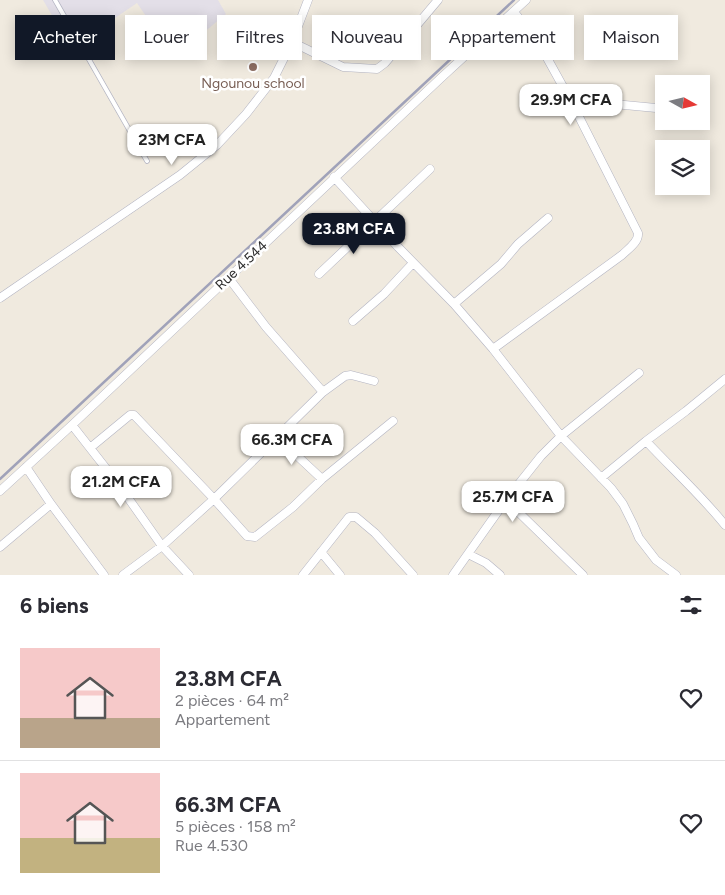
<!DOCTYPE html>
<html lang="fr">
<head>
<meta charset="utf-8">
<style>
  :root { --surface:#fff; --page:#f2f2f3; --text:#2b2b33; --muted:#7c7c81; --line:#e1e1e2; --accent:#111827 }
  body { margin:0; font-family:Figtree,sans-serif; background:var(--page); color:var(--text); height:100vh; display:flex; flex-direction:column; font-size:19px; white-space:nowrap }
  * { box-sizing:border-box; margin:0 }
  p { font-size:16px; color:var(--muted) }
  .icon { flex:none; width:28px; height:28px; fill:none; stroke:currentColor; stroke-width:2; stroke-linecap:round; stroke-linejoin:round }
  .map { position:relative; height:575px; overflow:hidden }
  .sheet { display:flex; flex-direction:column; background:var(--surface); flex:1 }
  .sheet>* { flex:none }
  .top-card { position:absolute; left:15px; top:15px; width:695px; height:45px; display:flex; gap:10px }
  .needle { width:32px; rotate:98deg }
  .buttons { position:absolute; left:655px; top:75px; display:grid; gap:10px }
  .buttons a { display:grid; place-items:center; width:55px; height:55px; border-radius:0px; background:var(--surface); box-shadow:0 2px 12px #0003; font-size:25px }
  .price { position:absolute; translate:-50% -42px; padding:0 11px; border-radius:10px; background:#fff; color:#222; font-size:16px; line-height:32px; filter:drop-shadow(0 1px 2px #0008) }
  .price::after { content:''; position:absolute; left:50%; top:30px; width:15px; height:11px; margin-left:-8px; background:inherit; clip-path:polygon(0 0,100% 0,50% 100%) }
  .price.current { background:var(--accent); color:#fff }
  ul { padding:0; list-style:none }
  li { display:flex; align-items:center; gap:15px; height:125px; padding:0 20px }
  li+li { border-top:1px solid var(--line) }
  li span { display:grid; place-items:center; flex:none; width:140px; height:100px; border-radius:0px; color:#555 }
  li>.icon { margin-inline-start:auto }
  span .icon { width:60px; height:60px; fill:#fffc; stroke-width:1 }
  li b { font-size:21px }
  h2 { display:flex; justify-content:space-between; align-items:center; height:60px; padding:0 20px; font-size:21px }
  .tag { padding:0 18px; border-radius:0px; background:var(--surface); box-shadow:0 2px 12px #0003; font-size:18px; line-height:45px }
  .tag.current { background:var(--accent); color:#fff }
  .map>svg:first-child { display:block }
</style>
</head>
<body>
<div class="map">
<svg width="725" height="575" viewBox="0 0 725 575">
  <rect width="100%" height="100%" fill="#f0eadf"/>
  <path fill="#e3dfe8" d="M43,0H218L226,14L174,57L137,3L71,48Z"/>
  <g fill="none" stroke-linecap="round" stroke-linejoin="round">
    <g stroke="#b3b4c2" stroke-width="5.5">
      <path id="lane" d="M55,0L147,161"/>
    </g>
    <g stroke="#b3b4c2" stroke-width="9">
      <path id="street" d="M292,42L343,67L377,69L385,63L438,0
        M572,103L593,102L656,108
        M334,177L398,247L454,304L493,349L561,436L611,488L623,504L633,524L639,538L656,560L676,575
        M319,274L430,169
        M228,277L266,327L323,392
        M0,298L180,175L217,145L246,114L274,78L292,42L308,0
        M454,304L501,264L518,244L548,218
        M353,321L384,294L413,263
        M493,349L622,255C628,249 639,242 638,233L572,103L546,56L533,35L514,12
        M72,425L119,485L162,546L189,575
        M277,437L322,479
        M646,441C672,469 701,495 725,525
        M90,448L130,415H134L214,499L247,536L255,537L293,507L322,479L393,421
        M26,467L51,504L104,575
        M601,478L646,441L686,411L725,379
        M0,491L72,425L442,77L526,0
        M506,500L541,456L561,436L639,373
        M0,547L51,504
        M321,552L340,575
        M468,554L486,563L500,575
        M123,575L162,546L214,499L323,392L345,376L351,375L374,381
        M303,575L349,517H356L375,533L413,575
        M453,575L506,500L583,575"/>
    </g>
    <use href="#lane" stroke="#fff" stroke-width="4"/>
    <use href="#street" stroke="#fff" stroke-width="8"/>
    <path stroke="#a0a2b9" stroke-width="2.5" d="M0,479L514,0"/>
  </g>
  <circle fill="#8d6e63" stroke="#fff" stroke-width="2" cx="253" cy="67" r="5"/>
  <g text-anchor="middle" stroke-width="5" stroke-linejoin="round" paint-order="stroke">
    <g font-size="14" fill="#785e54" stroke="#fff">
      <text x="253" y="88">Ngounou school</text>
    </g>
    <g font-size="14" fill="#2d2d2d" stroke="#fff">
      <text transform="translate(241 265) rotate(-43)" y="5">Rue 4.544</text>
    </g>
  </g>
</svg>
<div class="buttons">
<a><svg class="needle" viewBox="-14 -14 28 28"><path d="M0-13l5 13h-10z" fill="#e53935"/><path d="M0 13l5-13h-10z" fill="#7c7c81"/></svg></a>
<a><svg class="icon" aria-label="layers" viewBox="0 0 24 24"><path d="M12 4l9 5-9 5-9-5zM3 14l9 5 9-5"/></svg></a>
</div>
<b class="price" style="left:571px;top:126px">29.9M CFA</b>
<b class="price" style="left:172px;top:166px">23M CFA</b>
<b class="price current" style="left:354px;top:255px">23.8M CFA</b>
<b class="price" style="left:292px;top:466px">66.3M CFA</b>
<b class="price" style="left:121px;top:508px">21.2M CFA</b>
<b class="price" style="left:513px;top:523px">25.7M CFA</b>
<div class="top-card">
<a class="tag current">Acheter</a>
<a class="tag">Louer</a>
<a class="tag">Filtres</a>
<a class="tag">Nouveau</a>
<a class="tag">Appartement</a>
<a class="tag">Maison</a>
</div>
</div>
<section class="sheet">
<h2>6 biens<svg class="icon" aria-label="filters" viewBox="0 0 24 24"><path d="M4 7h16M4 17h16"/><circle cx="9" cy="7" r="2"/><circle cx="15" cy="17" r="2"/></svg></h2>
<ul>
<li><span style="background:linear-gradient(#f6c9c9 70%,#b9a48a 0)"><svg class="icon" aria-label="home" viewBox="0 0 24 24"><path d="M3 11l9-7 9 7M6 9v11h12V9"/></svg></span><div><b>23.8M CFA</b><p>2 pièces · 64 m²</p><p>Appartement</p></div><svg class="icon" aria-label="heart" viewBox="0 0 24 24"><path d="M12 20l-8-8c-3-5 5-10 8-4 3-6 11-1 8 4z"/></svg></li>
<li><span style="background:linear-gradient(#f6c9c9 65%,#c2b280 0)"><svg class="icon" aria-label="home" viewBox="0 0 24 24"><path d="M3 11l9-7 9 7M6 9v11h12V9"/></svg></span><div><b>66.3M CFA</b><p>5 pièces · 158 m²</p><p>Rue 4.530</p></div><svg class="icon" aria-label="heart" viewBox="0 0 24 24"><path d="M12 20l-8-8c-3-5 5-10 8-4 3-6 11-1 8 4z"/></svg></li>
</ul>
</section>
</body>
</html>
